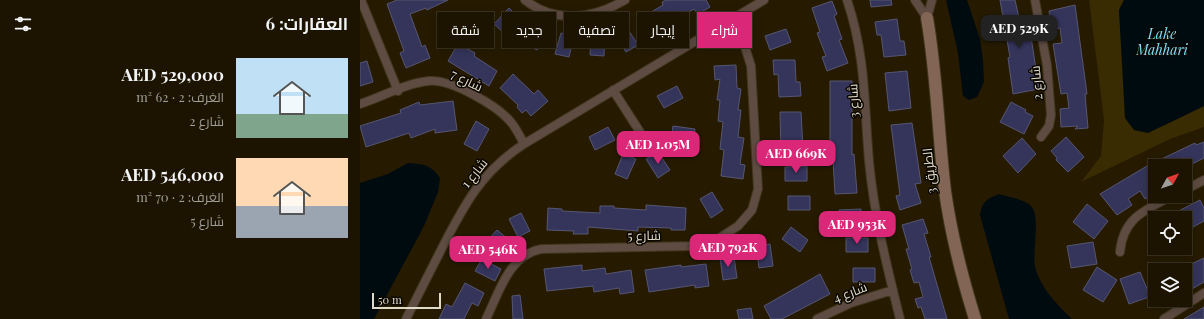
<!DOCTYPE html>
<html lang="ar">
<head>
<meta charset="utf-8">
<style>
  :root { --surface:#1c1400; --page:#251d0a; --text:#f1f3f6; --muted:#a09e99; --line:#3a3322; --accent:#db2777 }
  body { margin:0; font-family:"Playfair Display",Cairo,serif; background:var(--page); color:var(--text); direction:rtl; height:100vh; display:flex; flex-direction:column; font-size:15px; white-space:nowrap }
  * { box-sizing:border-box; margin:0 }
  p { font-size:13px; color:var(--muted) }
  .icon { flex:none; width:22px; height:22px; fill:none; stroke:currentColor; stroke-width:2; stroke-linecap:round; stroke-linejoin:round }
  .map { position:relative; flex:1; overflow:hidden; direction:ltr }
  .sheet { display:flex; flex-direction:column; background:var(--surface); width:360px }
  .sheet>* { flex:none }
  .banner { position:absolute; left:12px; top:12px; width:380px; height:36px; direction:rtl; display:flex; gap:8px }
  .needle { width:26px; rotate:50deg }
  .buttons { position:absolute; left:788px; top:159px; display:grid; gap:8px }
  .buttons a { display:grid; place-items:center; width:44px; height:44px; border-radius:0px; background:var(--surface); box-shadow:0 2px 10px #0003,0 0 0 1px var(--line); font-size:20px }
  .scale { position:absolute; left:12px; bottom:10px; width:69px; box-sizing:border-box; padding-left:4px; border:2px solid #e0dac9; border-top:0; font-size:11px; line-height:14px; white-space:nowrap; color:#e0dac9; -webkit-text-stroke:3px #0b0701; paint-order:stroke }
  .price { position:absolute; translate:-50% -34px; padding:0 9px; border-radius:8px; background:var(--accent); color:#fff; font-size:13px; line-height:26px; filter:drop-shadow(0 1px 2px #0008) }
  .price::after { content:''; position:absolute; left:50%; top:24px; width:12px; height:9px; margin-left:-6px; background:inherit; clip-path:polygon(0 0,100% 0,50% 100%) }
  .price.selected { background:#222; color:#fff }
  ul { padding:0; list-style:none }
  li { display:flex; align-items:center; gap:12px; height:100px; padding:0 12px }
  li span { display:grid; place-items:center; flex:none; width:112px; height:80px; border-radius:0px; color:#555 }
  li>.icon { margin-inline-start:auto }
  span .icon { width:48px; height:48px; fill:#fffc; stroke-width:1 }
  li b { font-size:17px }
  h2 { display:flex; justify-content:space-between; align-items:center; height:48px; padding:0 12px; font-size:17px }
  .chip { padding:0 14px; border-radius:0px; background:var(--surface); box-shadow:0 2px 10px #0003,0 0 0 1px var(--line); font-size:14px; line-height:36px }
  .chip.selected { background:var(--accent); color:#fff }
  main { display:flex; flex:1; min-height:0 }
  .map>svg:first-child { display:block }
</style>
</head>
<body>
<main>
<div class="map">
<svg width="844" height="319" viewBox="0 0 844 319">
  <rect width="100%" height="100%" fill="#261b00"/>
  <path fill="#392b02" d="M729,0H764L759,10L766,118L803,126L844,106V127L810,139L721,182L741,156L744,120Z"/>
  <path fill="#000b10" d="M586,0H607L620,39L623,61L624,82L617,97L609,100L603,96L598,53Z
    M764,0H844V106L788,133L774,130L765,118L759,10Z
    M48,163C64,164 71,165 80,178L78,192L64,226L14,319H0V183L28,174Z
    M639,194C649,197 664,199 671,206C681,216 672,251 675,267C681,288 696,304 712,319H649L620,215C622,201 627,199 639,194Z"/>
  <path fill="#35345b" stroke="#565673" d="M37,0H88L67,10L66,8L50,14L62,47L65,45L70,58L46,68L40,53L44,51L27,4Z
    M306,0H346L350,7L338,14L334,9L305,26L306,28L294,35L283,17L303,5L302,2Z
    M510,0H531L532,5L511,7Z
    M640,0H655L659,18L668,17L679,89L653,94L648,58L650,57Z
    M472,1L477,14L474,16L482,39L479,40L488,63L467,71L462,57L466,56L457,33L460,32L452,8Z
    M715,5L727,94H725L728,128L715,129L718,126L701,127L700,109L709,108L707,93L701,94L693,44L702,43L700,28L692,30L689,11Z
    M149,8L159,18L145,34L134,24Z
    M537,19L540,41H544L546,55L524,57L521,35H517L515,22Z
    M175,24L188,31L177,50L165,44Z
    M266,26L278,45L266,52L254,33Z
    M426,29L431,42L410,50L405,36Z
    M201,33L214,36L209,57L195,54Z
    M231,33L245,34L244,56L230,55Z
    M98,44L115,53L114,56L137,71L129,86L88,61Z
    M413,60H435L436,82H440L441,96L419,97L418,74L414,75Z
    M7,61L13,82L0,86V63Z
    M376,65L377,88L381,89L378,110H381L378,137L384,138L380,164L385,165L383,179L361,176L364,150L360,149L363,122L358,121L360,100H357L360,79L355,80L354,66Z
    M547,71L551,108L529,111L525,73Z
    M153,74L174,94L178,90L188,101L171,116L166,110L162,113L157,107L158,105L140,88Z
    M470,81H492V155L494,154L497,193L475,194L472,143H470Z
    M317,86L323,98L304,108L297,96Z
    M93,101L97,130L75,133V129L51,138L49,133L6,147L0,126L41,113L40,110L59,102L60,105Z
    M651,102L666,110L665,112L673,116L664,134L640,122Z
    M420,112H441L443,149H421Z
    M116,121L129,129L117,151L104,144Z
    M552,123L561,183L555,184L561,203L540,210L536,196L540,195L531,125Z
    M313,126L335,129L333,143L311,140Z
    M248,127L255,140L235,150L229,137Z
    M706,137L724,157L708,172L696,160L697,158L691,151Z
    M662,138L676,154L658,173L643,156Z
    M844,142V158L828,166H790L795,175V193L785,199L780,191L768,199L772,205L757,215L740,194L787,166L835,143L836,145Z
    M298,152L310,170L298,178L286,159Z
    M263,154L276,159L267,179L255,174Z
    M447,166V181H425V167Z
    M352,192L363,210L351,218L340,199Z
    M428,196H450V210H428Z
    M840,200L844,208V221L833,227L825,231V218H805Z
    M727,204L748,221L734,239L713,222Z
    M286,205L326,208L325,230H311V228L278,227V231L228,227V234H213L214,231L187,230L188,208L202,209V211L240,213V206H254V208L286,210Z
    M501,209L502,223L480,224L479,210Z
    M161,213L170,231L158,237L149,219Z
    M563,219L568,233L564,234L571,257H569L587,319H565L561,307L558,308L555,299L563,297L559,282L554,283L550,270L552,269L546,249H549L542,225Z
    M431,227L448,240L440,252L422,239Z
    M137,230L154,244L145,254L128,240Z
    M486,238H508V252H486Z
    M733,242L737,264L711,268L707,246Z
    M410,244L413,266L399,268L396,246Z
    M374,257L377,278L363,280L360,258Z
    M844,258V282L825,293V267Z
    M122,259L141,269L135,281L115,271Z
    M346,264L349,286L335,288V285L289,292L285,270L321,265V267Z
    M222,265V271L245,268L246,274L271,270L274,292L260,294L259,288L234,292L233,286L187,291L184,269Z
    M737,267L757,280L743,302L723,290Z
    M493,268H515V282H493Z
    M780,272L788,291L795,286V295L769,304L760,279Z
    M460,274L470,294L422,319H411L404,306Z
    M105,283L124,293L118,306L112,303L104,319H79L86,304L92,307Z
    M160,295L163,319H153L152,296Z
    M844,307V319H824Z
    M391,308L393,319H379L377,310Z"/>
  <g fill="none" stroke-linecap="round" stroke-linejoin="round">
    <g stroke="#40361c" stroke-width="10">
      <path id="street" d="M1,0L38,91
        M165,0C195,24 233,19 265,0
        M487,0C506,56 504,104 509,161C514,215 527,267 540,319
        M555,0L567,18L572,0
        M675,0L687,65L691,115L689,126L681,137
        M253,90L280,132
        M0,104C22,97 46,83 69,81C91,79 136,105 150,121C156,128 160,136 164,144
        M825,190L844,180
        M760,252C763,218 785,210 812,196
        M46,319C58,295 70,272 82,248C104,205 122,171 164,144L404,0
        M126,319C139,293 149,254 182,249L335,246L358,239L378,226L392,210L398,189L391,66L385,47L370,20
        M457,319L491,303L533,290
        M804,319L844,293"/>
    </g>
    <g stroke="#40361c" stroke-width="14">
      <path id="secondary" d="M567,18C577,75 578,133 585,191C591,234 602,277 615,319"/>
    </g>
    <use href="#street" stroke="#5e4b42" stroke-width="8"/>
    <use href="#secondary" stroke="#836556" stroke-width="12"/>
  </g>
  <g text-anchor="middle" stroke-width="3" stroke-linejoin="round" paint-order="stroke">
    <g font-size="13" fill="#e0dac9" stroke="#0b0701">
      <text transform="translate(107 80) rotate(26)" y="5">شارع 7</text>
      <text transform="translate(676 83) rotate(-95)" y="5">شارع 2</text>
      <text transform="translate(493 101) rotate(-93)" y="5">شارع 3</text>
      <text transform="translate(569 171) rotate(-96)" y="5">3 الطريق</text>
      <text transform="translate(114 173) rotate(-51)" y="5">شارع 1</text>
      <text transform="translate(284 235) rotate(-1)" y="5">شارع 5</text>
      <text transform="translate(490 292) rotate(-21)" y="5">شارع 4</text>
    </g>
    <g font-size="14" font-style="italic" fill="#80dcfa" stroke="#0b0701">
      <text x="802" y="39">Lake<tspan x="802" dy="16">Mahhari</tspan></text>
    </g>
  </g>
</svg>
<div class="buttons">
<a><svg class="needle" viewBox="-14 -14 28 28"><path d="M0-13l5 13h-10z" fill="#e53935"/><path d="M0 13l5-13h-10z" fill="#a09e99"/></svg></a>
<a><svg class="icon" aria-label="locate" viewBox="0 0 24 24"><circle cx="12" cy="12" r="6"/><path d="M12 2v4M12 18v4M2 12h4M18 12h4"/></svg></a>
<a><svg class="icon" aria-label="layers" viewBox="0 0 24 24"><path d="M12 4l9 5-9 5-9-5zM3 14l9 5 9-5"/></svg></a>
</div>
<div class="scale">50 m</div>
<b class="price selected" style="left:659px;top:49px">AED 529K</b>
<b class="price" style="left:298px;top:165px">AED 1.05M</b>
<b class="price" style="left:436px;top:174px">AED 669K</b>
<b class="price" style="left:497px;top:245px">AED 953K</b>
<b class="price" style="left:368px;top:268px">AED 792K</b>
<b class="price" style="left:128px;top:270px">AED 546K</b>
<div class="banner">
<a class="chip selected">شراء</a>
<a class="chip">إيجار</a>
<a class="chip">تصفية</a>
<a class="chip">جديد</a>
<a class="chip">شقة</a>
</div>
</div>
<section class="sheet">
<h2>العقارات: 6<svg class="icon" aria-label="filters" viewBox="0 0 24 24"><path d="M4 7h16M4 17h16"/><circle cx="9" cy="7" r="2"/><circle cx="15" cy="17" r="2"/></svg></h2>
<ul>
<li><span style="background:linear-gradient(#bfe0f5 70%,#7fa58c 0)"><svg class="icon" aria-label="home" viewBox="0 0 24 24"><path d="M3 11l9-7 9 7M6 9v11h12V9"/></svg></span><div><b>AED 529,000</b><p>الغرف: 2 · 62 m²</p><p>شارع 2</p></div></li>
<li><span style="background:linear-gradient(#ffd9b3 60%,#9aa5b1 0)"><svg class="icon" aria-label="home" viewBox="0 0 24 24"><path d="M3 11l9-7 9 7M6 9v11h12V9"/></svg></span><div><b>AED 546,000</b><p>الغرف: 2 · 70 m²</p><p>شارع 5</p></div></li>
</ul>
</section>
</main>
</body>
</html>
